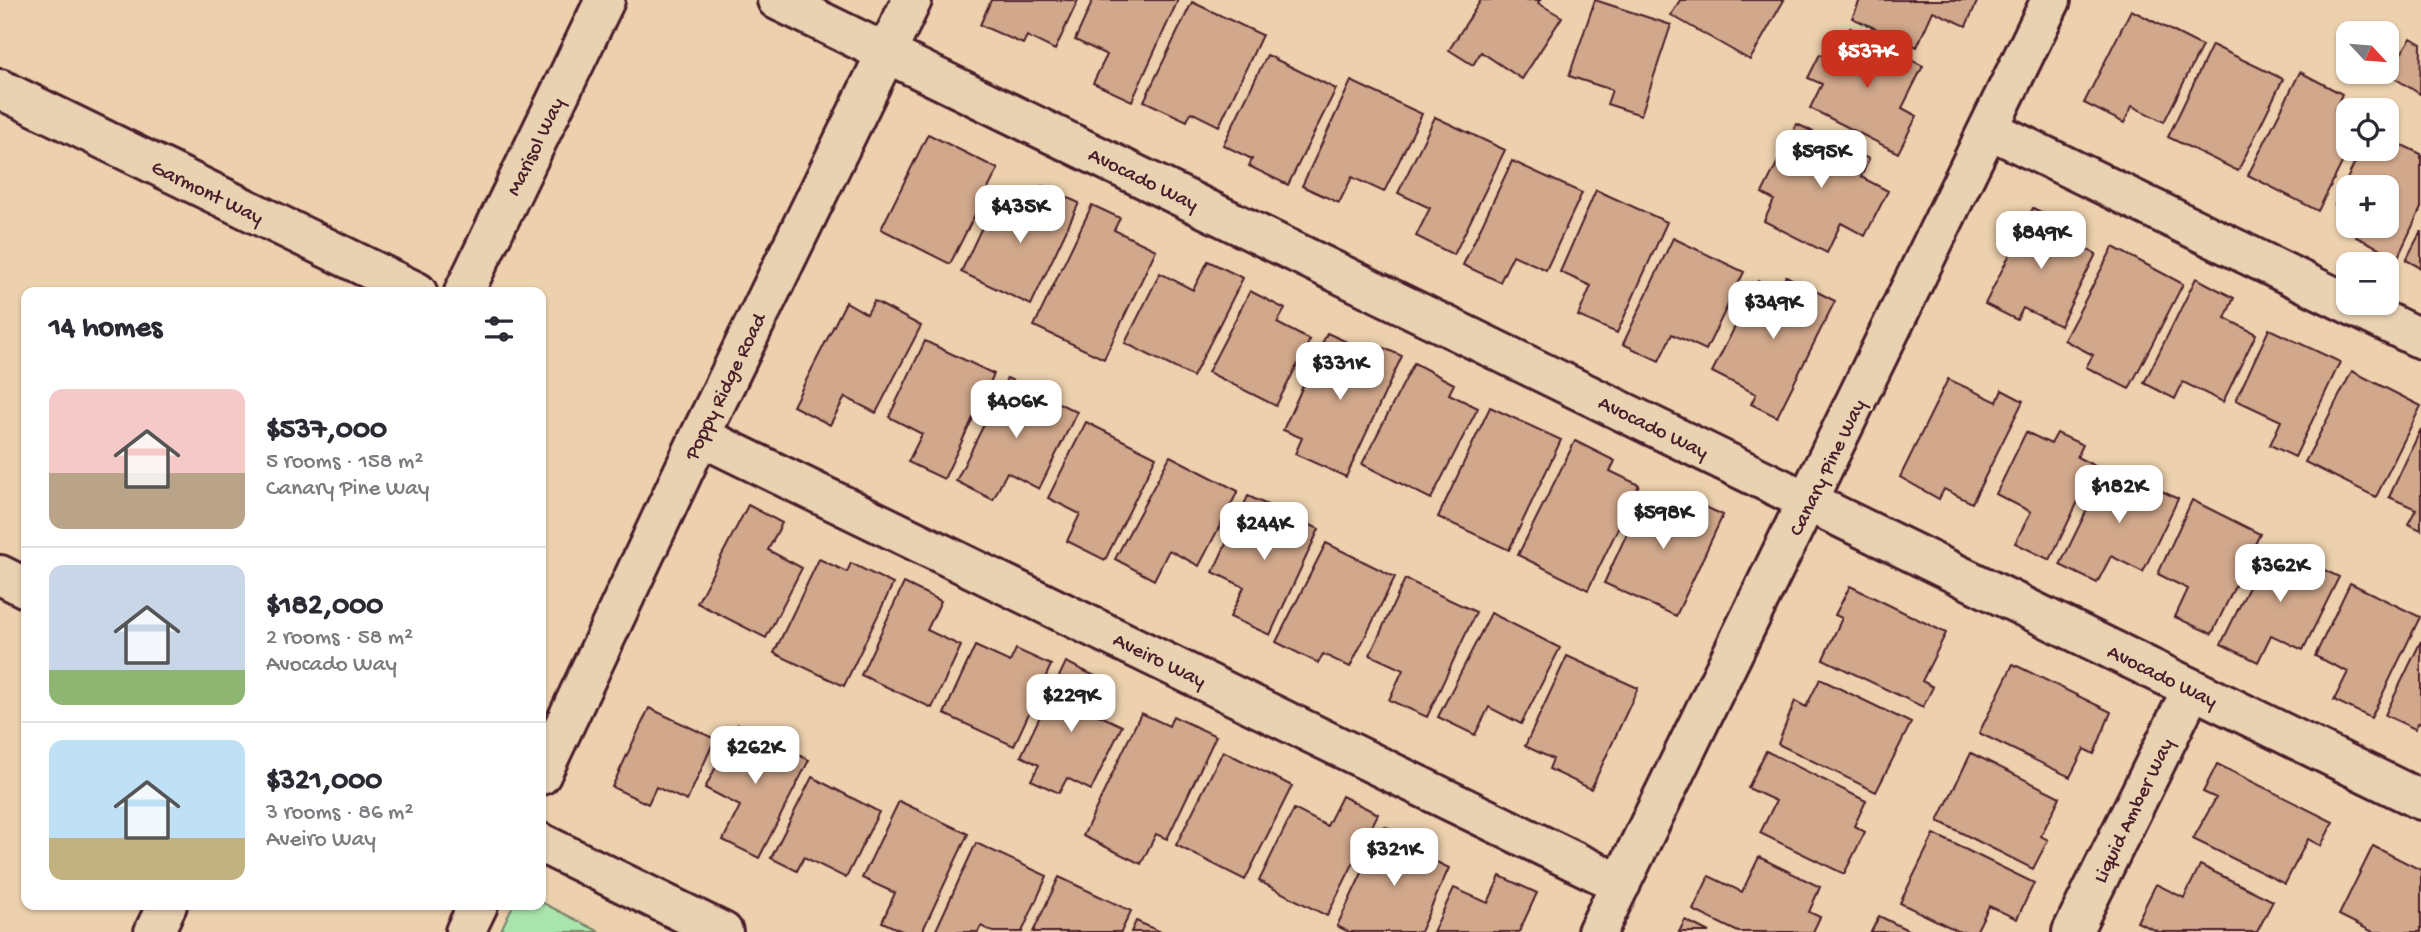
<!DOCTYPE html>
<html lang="en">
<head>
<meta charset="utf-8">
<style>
  :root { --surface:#fff; --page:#f2f2f3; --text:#2b2b33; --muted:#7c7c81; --line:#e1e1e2; --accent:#c8321e }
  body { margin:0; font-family:"Gochi Hand",sans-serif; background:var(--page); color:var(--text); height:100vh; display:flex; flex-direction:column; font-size:26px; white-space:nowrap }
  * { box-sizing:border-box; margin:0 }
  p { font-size:23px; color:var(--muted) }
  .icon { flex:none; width:38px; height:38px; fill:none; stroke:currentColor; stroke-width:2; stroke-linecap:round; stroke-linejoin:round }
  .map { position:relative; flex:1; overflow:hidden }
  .panel { position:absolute; left:21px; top:287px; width:525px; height:623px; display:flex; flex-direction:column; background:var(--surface); border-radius:14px; box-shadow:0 2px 5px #0004 }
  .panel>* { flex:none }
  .needle { width:46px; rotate:116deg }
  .tools { position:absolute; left:2336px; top:21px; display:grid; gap:14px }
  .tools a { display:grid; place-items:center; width:63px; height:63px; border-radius:14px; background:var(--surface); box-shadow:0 2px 5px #0004; font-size:35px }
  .price { position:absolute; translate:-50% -60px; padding:0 16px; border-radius:14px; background:#fff; color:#222; font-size:23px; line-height:46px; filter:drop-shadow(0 2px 4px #0008) }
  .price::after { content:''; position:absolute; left:50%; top:42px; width:21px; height:16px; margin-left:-10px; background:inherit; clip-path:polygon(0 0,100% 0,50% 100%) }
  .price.selected { background:var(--accent); color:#fff }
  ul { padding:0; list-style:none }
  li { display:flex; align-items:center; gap:21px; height:175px; padding:0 28px }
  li+li { border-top:2px solid var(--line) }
  li span { display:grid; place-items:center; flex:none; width:196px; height:140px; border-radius:14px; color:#555 }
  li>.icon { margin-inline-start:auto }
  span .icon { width:84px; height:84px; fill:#fffc; stroke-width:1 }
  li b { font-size:30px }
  h2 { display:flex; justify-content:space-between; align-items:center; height:84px; padding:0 28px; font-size:30px }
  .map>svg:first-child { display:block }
</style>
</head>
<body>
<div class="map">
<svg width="2421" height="932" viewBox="0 0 2421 932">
  <rect width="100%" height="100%" fill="#edd1ae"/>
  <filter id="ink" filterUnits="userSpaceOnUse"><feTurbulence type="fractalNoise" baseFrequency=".0143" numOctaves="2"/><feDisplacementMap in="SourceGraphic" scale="14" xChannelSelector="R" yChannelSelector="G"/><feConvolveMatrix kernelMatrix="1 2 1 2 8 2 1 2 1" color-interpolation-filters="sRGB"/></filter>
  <g filter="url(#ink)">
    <path fill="#a8e4ab" stroke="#79826b" stroke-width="2" d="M541,902L600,932H500L513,905H541Z"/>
    <path fill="#d1a88b" stroke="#4a1f2b" stroke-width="2" d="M991,0H1078L1055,50L1027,36L1023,44L980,25Z
      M1093,0H1178L1132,101L1093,83L1107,55L1075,40Z
      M1481,0H1540L1538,3L1562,17L1522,79L1481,52L1473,65L1449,50Z
      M1595,0L1671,25L1641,115L1607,104L1612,90L1569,76Z
      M1680,0H1784L1750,60L1671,15Z
      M1860,0H1978L1966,26L1933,11L1917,47L1852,18Z
      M1192,2L1262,35L1219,126L1191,112L1187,121L1144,101Z
      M2131,10L2202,46L2164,122L2132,106L2124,123L2084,103Z
      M1850,28L1923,66L1902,108L1917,116L1898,153L1810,108L1822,84L1808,78L1820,54L1833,61Z
      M2411,38L2421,44L2420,94L2388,74Z
      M2212,45L2283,79L2238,171L2168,137Z
      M1267,55L1336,89L1288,185L1249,166L1252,159L1223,145Z
      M2300,72L2342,94L2335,109L2348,116L2349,149L2318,211L2248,175Z
      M1351,81L1422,114L1384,192L1352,177L1339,203L1302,186Z
      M1435,117L1505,150L1454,255L1416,236L1430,208L1398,193Z
      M1797,124L1869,159L1861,177L1888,191L1865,236L1841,223L1827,253L1764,221L1774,200L1762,193Z
      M928,134L998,169L950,264L881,229Z
      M2387,138L2421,154V208L2398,257L2356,237L2362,226H2387V187H2348V211L2335,205L2361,149H2387Z
      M1512,161L1582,193L1546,270L1513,255L1500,282L1463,265Z
      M1042,186L1079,203L1031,305L961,272L995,199L1029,214Z
      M1596,190L1667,222L1617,333L1578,316L1591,286L1560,272Z
      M1092,205L1120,218L1114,230L1156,250L1104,359L1034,326Z
      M2033,208L2072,228L2067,239L2096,254L2060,326L2023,308L2017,320L1985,304Z
      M2421,231V268L2406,260Z
      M1673,238L1744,272L1706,350L1672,334L1659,361L1623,344Z
      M2113,247L2183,284L2129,389L2086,367L2093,355L2064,340Z
      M1208,261L1243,278L1193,377L1125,343L1160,273L1193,290Z
      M1786,276L1835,301L1777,417L1751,404L1756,394L1712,372L1758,281L1778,291Z
      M2196,278L2234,298L2225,318L2256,334L2223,402L2183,382L2175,399L2144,383Z
      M1250,291L1285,309L1277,323L1310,340L1276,406L1208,372Z
      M874,301L921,326L876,413L845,397L830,425L793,406L846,302L867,314Z
      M2269,329L2340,362L2295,457L2270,445L2281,421L2236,400Z
      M1327,333L1371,353L1375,344L1402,356L1346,477L1295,454L1302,438L1283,430Z
      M925,341L994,374L944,479L908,462L922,434L889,417Z
      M1414,363L1454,384L1449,394L1478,408L1431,499L1362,464Z
      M2352,371L2421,406L2376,497L2305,462Z
      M1007,378L1077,412L1039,489L1007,472L993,500L956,481Z
      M1948,379L1997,402L2002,390L2023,401L1972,503L1944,489L1939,499L1900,477Z
      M1490,407L1561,440L1509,550L1438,517Z
      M1086,422L1156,457L1105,560L1067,541L1080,514L1048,498Z
      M2421,429V530L2408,524L2416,509L2389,497Z
      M2026,432L2051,444L2057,433L2083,445L2077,457L2095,466L2050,560L2015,543L2031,512L1996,494Z
      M1575,441L1615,461L1610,471L1639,485L1588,590L1518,555Z
      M1170,456L1238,491L1199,566L1169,550L1154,580L1115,559Z
      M2109,465L2178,499L2143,572L2111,556L2097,583L2060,565Z
      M1647,490L1678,504L1682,496L1723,515L1676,616L1604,583Z
      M1248,496L1319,529L1270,635L1230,617L1244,587L1213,572Z
      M2192,500L2260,534L2212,634L2175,617L2188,589L2158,574Z
      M748,505L782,523L768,550L802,568L766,638L697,603Z
      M1326,543L1395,577L1350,667L1323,654L1318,663L1276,642Z
      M2270,544L2339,577L2303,650L2271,635L2258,662L2221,644Z
      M819,559L847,572L851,563L893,584L844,686L774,653Z
      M1405,579L1476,612L1427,717L1389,700L1403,670L1370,655Z
      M904,583L941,601L927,630L961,646L932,708L861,675Z
      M2350,583L2420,617L2371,718L2334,700L2348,672L2315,656Z
      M1850,586L1946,633L1922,681L1933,687L1923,707L1823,659L1842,618L1835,615Z
      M1491,613L1560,648L1521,724L1489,707L1475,735L1438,717Z
      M2421,641V724L2418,723L2415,729L2385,715Z
      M975,646L1010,662L1016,649L1051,665L1014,746L944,714Z
      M1567,656L1638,688L1591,789L1549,769L1553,759L1525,746Z
      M1066,662L1101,679L1086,709L1122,726L1091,790L1067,778L1059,793L1031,780L1039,765L1021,756Z
      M2013,664L2111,712L2094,754L2084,749L2070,777L1979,733Z
      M1820,679L1911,723L1876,792L1778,744L1795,701L1806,707Z
      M649,708L715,739L687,801L656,787L648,804L612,787Z
      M1141,713L1169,726L1173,716L1216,736L1167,839L1156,834L1141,864L1083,836Z
      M738,724L809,760L759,858L723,840L740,806L705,788Z
      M1223,751L1292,786L1245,880L1176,845Z
      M1766,751L1866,801L1854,826L1865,832L1844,874L1760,833L1776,801L1748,788Z
      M1971,753L2060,797L2041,836L2048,840L2033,869L1938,821Z
      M2217,764L2333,822L2321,846L2308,839L2285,884L2193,839L2216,798L2203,792Z
      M812,777L879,812L846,878L804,857L797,871L771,858Z
      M1342,796L1378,814L1327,916L1259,881L1294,809L1327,826Z
      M899,801L968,834L922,932H904L882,922L895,893L862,878Z
      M1384,826L1414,840L1410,849L1449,868L1420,932H1349L1337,926Z
      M1934,834L2034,883L2017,919L1989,906L1976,932H1960L1900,903Z
      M976,843L1047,876L1022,932H993L981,926L978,932H935Z
      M2373,846L2421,870V932H2373L2339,915Z
      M1759,857L1820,887L1809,912L1820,917L1813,932H1738L1693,910L1709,876L1742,892Z
      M2200,865L2273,901L2257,932H2159L2137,922L2156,884L2184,898Z
      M1500,876L1537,893L1519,932H1433L1454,888L1488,903Z
      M1059,877L1131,911L1121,932H1033Z
      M1879,916L1912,932H1871Z
      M1685,920L1709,932H1679Z
      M1136,921L1161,932H1131Z"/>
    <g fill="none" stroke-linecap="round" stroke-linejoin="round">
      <g stroke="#4a1f2b" stroke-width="44">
        <path id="street" d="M777,0L2421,800
          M0,89L417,292
          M1989,129L2421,339
          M464,292L605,0
          M700,436L1621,884
          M0,575L26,588
          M541,775L700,436L912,0
          M541,843L723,932
          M154,932L167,905
          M465,932L478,905
          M1597,932L2051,0
          M2072,932L2192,689"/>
      </g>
      <use href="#street" stroke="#e9d2b2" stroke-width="38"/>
    </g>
  </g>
  <g text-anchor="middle" stroke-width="5" stroke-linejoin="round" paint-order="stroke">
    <g font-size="21" fill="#4a1f2b" stroke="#e9d2b2">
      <text transform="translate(534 146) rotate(-64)" y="7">Marisol Way</text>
      <text transform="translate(1144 178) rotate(26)" y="7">Avocado Way</text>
      <text transform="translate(208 191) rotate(26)" y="7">Garmont Way</text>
      <text transform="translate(724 386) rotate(-64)" y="7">Poppy Ridge Road</text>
      <text transform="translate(1654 426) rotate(26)" y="7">Avocado Way</text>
      <text transform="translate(1826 467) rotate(-64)" y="7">Canary Pine Way</text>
      <text transform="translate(1160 659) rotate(26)" y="7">Aveiro Way</text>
      <text transform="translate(2163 675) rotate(26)" y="7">Avocado Way</text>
      <text transform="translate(2132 810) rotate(-64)" y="7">Liquid Amber Way</text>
    </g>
  </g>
</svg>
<div class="tools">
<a><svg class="needle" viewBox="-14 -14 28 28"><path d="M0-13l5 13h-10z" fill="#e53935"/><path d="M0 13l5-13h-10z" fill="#7c7c81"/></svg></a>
<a><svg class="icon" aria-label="locate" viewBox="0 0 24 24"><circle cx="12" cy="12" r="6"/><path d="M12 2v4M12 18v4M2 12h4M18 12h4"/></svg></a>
<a>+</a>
<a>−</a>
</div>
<b class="price selected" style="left:1867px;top:90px">$537K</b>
<b class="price" style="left:1821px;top:190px">$595K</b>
<b class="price" style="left:1020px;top:245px">$435K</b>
<b class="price" style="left:2041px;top:271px">$849K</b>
<b class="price" style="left:1773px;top:341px">$349K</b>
<b class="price" style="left:1340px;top:402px">$331K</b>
<b class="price" style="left:1016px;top:440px">$406K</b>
<b class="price" style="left:2119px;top:525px">$182K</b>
<b class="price" style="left:1663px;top:551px">$598K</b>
<b class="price" style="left:1264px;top:562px">$244K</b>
<b class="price" style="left:2280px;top:604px">$362K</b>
<b class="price" style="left:1071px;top:734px">$229K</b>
<b class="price" style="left:755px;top:786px">$262K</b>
<b class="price" style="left:1394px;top:888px">$321K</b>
<section class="panel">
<h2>14 homes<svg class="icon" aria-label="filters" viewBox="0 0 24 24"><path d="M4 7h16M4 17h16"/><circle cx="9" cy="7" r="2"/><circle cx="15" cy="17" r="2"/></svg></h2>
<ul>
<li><span style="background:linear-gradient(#f6c9c9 60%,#b9a48a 0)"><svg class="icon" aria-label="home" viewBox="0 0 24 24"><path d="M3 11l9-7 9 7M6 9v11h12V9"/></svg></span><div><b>$537,000</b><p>5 rooms · 158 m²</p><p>Canary Pine Way</p></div></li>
<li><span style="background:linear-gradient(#c9d6e8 75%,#8fb573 0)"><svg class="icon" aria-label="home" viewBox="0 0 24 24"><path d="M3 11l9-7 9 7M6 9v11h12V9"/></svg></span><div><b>$182,000</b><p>2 rooms · 58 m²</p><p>Avocado Way</p></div></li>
<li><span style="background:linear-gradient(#bfe0f5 70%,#c2b280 0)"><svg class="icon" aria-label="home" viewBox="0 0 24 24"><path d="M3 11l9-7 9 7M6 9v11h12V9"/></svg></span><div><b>$321,000</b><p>3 rooms · 86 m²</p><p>Aveiro Way</p></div></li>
</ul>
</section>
</div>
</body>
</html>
